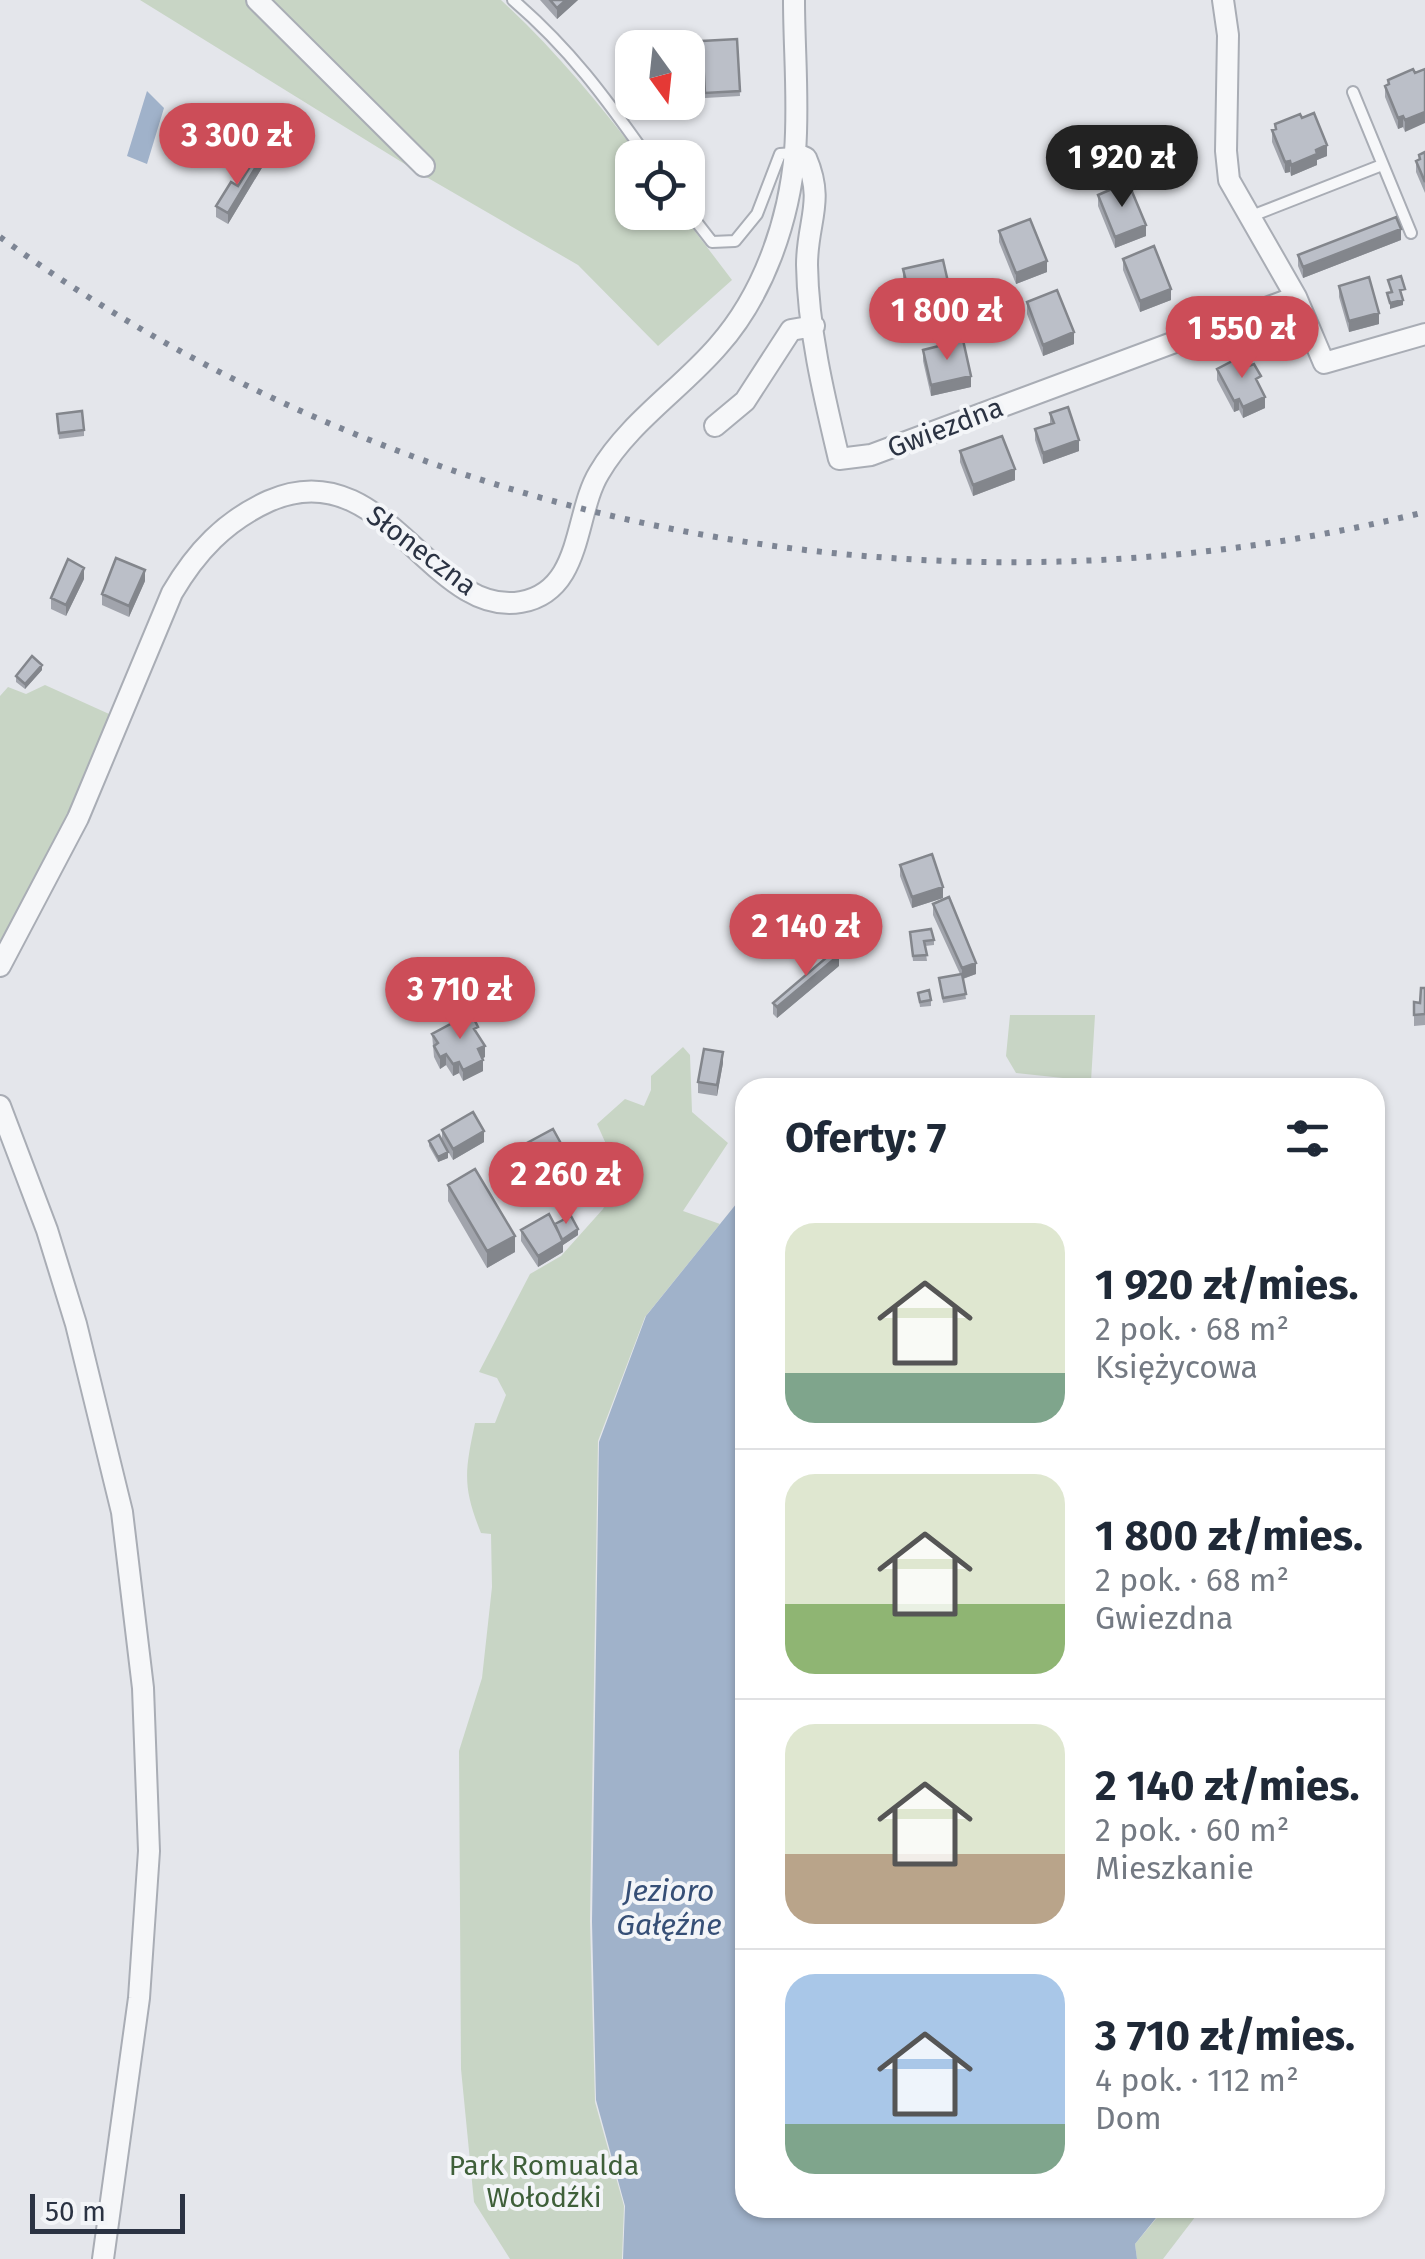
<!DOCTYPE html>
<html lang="pl">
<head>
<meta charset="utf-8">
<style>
  :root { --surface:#fff; --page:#f6f6f7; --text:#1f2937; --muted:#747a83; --line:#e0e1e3; --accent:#cc4d58 }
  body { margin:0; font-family:"Fira Sans",sans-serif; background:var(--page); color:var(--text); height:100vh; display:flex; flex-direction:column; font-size:38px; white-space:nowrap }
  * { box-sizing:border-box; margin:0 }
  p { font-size:32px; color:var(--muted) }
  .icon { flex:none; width:55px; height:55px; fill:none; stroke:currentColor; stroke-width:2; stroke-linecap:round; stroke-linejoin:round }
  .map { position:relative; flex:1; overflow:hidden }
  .drawer { position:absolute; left:735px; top:1078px; width:650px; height:1140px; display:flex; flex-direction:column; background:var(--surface); border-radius:30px; box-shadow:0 2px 8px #0004 }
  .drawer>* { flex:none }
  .needle { width:65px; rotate:165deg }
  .fabs { position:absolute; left:615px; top:30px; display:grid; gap:20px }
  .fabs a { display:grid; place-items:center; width:90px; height:90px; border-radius:20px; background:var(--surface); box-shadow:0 2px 8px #0004; font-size:50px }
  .scale { position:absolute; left:30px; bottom:25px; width:155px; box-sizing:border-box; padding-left:10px; border:5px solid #2b3343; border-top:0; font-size:28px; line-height:35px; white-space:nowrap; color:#2b3343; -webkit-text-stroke:8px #f3f5f8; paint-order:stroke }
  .price { position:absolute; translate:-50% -85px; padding:0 22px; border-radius:35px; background:var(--accent); color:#fff; font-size:32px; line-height:65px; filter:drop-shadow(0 2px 5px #0008) }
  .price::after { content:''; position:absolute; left:50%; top:60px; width:30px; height:22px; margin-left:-15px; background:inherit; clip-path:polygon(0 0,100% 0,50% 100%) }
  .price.current { background:#222; color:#fff }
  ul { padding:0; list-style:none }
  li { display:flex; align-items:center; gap:30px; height:250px; padding:0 50px }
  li+li { border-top:2px solid var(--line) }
  li span { display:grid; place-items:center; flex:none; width:280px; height:200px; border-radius:30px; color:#555 }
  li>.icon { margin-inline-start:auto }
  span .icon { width:120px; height:120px; fill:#fffc; stroke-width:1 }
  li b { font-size:42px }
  h2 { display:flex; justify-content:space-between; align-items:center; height:120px; padding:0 50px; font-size:42px }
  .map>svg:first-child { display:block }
</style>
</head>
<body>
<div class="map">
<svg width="1425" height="2259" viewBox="0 0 1425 2259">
  <rect width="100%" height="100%" fill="#e4e6eb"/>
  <path fill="#c8d5c5" d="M140,0H501C554,49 597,101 640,157L632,158V212L681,213L732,280L658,346L578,265L416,171Z
    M45,685L118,718L0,962V696L8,687L26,694Z
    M1010,1015H1095L1091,1081L1016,1073L1006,1056Z
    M683,1047L690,1055L692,1112L728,1143L683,1211L720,1224L645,1317L598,1441L590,1921L595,2102L624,2206L622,2259H510L474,2202L461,2069L459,1751L482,1678L492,1587L491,1534L481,1533C462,1486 465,1471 475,1423H495L506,1395L497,1378L479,1372L530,1274L561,1256L603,1209L620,1175L597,1124L625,1099L644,1106L651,1090V1076Z
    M1165,2208H1202L1163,2259H1137L1135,2244Z"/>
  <path fill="#a0b2ca" d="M147,91L164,108L147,164L127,156Z
    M745,1193V2208H1164L1135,2244L1137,2259H623L625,2206L596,2100L592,1922L599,1442L646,1316Z"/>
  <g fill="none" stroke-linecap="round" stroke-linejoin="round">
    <g stroke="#a9adb5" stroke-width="14">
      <path id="service" d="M513,0C570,49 605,97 648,158
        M1353,92L1411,233
        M688,211L712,242L735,241L757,214L780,154L794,153
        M1249,217L1382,165"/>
    </g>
    <g stroke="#a9adb5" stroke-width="24">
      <path id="minor" d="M257,0L424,166
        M1223,0L1228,35L1226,151L1229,180L1296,297L1324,363L1425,334
        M795,153L806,158C825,202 807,221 807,265C808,330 824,396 839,459L871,455L1296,297
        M715,426L745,401L791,330L814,326
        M0,966L78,818L172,593C196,552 225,521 269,501C384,450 431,618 521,602C583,591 574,514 599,473C628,423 681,389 718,346C764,294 789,221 795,152C799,102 794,50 794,0
        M0,1106L47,1230L76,1324L122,1512L143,1688L149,1851L139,1998L103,2259"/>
    </g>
    <use href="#service" stroke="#f6f7f9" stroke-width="10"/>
    <use href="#minor" stroke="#f6f7f9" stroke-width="20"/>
    <path stroke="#7d8594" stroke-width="6" stroke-dasharray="5 10" stroke-linecap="butt" d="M0,237C407,533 937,633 1425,512"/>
  </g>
  <path fill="#a1a4ac" d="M540,0H578L557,19Z
    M737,39L740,96L705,98L702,41Z
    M1413,69L1405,132L1403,127L1398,129L1385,97V86L1388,85V80Z
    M1275,124L1327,156L1317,160V165L1291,176L1290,172L1285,173L1272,142V130L1275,129Z
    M1425,152V193L1416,172V161L1419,160V155Z
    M263,166L228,224L216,217V206L238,186Z
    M1098,195L1146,236L1115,248L1098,206Z
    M999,231L1047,272L1016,284L999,242Z
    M1401,240L1303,278L1298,266V255Z
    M1123,259L1171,300L1140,312L1123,270Z
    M903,269L951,306L912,316L903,280Z
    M1339,286L1379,324L1349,332L1339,297Z
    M1027,302L1074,344L1043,356L1027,314Z
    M923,350L971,387L931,396L923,361Z
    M1217,369L1260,388L1265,408L1243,418L1239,410L1234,412L1217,380Z
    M1050,413L1079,451L1043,464L1035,440V429L1050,424Z
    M57,414L84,430V436L59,439Z
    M960,451L1015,480L973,496L960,462Z
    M84,579L66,616L51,609V598Z
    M145,581L129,617L102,605V594Z
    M42,670L25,689L16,682V676Z
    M900,865L943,898L912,908L900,876Z
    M933,904L976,974L963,979L966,999L943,1003L939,978L960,974L933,915Z
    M910,932L934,940V945L925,946L927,961H913Z
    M839,966L777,1018L773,1014V1003Z
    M1425,988V1025L1414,1026V1002L1420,1003Z
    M918,993L931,1000V1006L920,1007Z
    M432,1034L478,1036L485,1057L482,1058L483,1071L463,1081L459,1073L453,1076L446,1065L440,1069L434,1057Z
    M723,1063L717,1096L698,1093V1082Z
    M442,1130L484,1142L453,1160L442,1141Z
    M429,1141L448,1158L438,1162L429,1146Z
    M527,1143L580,1189L556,1203L527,1154Z
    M448,1185L515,1252L487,1268L448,1201Z
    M555,1224L578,1235L563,1245V1252L538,1267L521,1241V1230Z"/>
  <path fill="#83868c" d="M566,0H578L557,19V8Z
    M1425,112V123L1405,132V120Z
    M1403,116V127L1398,129V118Z
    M1327,145V156L1317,160V165L1291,176V165L1316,150Z
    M263,155V166L228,224V213Z
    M1290,161V172L1285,173V162Z
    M1146,225V236L1115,248V237Z
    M1401,229V240L1303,278V267Z
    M1047,261V272L1016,284V273Z
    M1171,289V300L1140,312V301Z
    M951,295V306L912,316V305Z
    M1403,300V305L1390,309V303Z
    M1379,313V324L1349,332V321Z
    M1074,332V344L1043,356V345Z
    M971,376V387L931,396V385Z
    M1265,397V408L1243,418V407Z
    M1239,399V410L1234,412V401Z
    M1079,440V451L1043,464V453Z
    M1015,469V480L973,496V485Z
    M84,568V579L66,616V605Z
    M145,570V581L129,617V606Z
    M42,665V670L25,689V684Z
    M943,887V898L912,908V897Z
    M839,955V966L777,1018V1007Z
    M976,963V974L962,979V968Z
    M485,1046V1057L478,1061V1049Z
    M723,1052V1063L717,1096V1085Z
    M446,1054V1065L440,1069V1057Z
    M483,1060V1071L463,1081V1070Z
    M459,1062V1073L453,1076V1064Z
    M484,1131V1142L453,1160V1149Z
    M448,1152V1158L438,1162V1157Z
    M580,1178V1189L556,1203V1192Z
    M578,1229V1235L563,1245V1252L538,1267V1256Z
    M515,1236V1252L487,1268V1251Z"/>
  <path fill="#bbbfc8" stroke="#83868c" stroke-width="2.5" d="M550,0H566L557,8Z
    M737,39L740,91L705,93L702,41Z
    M1413,69L1415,73L1425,69V112L1405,120L1403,116L1398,118L1385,86L1389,84L1388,80Z
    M1314,113L1327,145L1316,150L1317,154L1291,165L1290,161L1285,162L1272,130L1276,129L1275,124L1300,114L1302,118Z
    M259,152L263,155L228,213L216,206L231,182L238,186Z
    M1425,152V182L1416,161L1420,159L1419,155Z
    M1128,182L1146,225L1115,237L1098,195Z
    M1396,217L1401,229L1303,267L1298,255Z
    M1030,219L1047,261L1016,273L999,231Z
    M1154,246L1171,289L1140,301L1123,259Z
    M943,260L951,295L912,305L903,269Z
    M1401,276L1405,289L1400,290L1403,300L1390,303L1387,293L1392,292L1388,280Z
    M1369,277L1379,313L1349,321L1339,286Z
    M1057,290L1074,332L1043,345L1027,302Z
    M963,340L971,376L931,385L923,350Z
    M1244,355L1249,366L1254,364L1261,376L1256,379L1265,397L1243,407L1239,399L1234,401L1217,369Z
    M1068,407L1079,440L1043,453L1035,429L1054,423L1050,413Z
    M82,411L84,430L59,433L57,414Z
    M1002,436L1015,469L973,485L960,451Z
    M116,558L145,570L129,606L102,594Z
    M68,559L84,568L66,605L51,598Z
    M32,656L42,665L25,684L16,676Z
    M932,854L943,887L912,897L900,865Z
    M949,897L976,963L962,968L933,904Z
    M931,929L934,940L924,941L927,955L913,956L910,932Z
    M834,951L839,955L777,1007L773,1003Z
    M962,974L966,994L943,998L939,978Z
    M1421,988H1425V1014L1414,1015V1002L1420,1003Z
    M929,990L931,1000L920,1002L918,993Z
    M471,1013L478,1027L474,1029L485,1046L478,1049L483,1060L463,1070L459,1062L453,1064L446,1054L440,1057L434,1046L438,1043L432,1034Z
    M704,1049L723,1052L717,1085L698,1082Z
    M473,1112L484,1131L453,1149L442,1130Z
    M553,1129L580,1178L556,1192L527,1143Z
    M439,1135L448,1152L438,1157L429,1141Z
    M475,1169L515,1236L487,1251L448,1185Z
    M549,1214L563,1241L538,1256L521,1230Z
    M571,1216L578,1229L562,1240L555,1224Z"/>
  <g text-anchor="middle" stroke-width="8" stroke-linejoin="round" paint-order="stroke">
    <g font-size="28" fill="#2b3343" stroke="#f3f5f8">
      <text transform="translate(945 427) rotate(-21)" y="10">Gwiezdna</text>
      <text transform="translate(422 550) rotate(37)" y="10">Słoneczna</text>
    </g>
    <g font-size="28" fill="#3e5f39" stroke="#f3f5f8">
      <text x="544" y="2175">Park Romualda<tspan x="544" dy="32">Wołodźki</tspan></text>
    </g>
    <g font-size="30" font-style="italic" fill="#364f76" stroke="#f3f5f8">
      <text x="669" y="1901">Jezioro<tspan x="669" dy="34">Gałęźne</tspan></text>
    </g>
  </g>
</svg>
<div class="fabs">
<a><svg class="needle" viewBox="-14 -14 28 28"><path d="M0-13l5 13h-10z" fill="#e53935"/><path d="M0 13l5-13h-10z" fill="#747a83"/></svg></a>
<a><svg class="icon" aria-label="locate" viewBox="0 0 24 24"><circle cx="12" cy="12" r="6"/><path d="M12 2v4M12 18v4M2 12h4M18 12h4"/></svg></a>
</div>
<div class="scale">50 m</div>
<b class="price" style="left:237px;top:188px">3 300 zł</b>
<b class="price current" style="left:1122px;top:210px">1 920 zł</b>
<b class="price" style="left:947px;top:363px">1 800 zł</b>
<b class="price" style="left:1242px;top:381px">1 550 zł</b>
<b class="price" style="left:806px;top:979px">2 140 zł</b>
<b class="price" style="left:460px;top:1042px">3 710 zł</b>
<b class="price" style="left:566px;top:1227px">2 260 zł</b>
<section class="drawer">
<h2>Oferty: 7<svg class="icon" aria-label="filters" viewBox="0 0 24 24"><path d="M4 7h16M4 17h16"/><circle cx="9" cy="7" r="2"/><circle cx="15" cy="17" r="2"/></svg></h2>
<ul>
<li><span style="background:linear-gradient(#dfe7d0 75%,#7fa58c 0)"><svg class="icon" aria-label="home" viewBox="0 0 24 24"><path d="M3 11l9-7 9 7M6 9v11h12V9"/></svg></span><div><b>1 920 zł/mies.</b><p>2 pok. · 68 m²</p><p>Księżycowa</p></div></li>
<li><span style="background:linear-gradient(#dfe7d0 65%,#8fb573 0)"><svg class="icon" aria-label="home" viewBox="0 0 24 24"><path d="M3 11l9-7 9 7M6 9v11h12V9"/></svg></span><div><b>1 800 zł/mies.</b><p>2 pok. · 68 m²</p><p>Gwiezdna</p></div></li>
<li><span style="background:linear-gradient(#dfe7d0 65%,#b9a48a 0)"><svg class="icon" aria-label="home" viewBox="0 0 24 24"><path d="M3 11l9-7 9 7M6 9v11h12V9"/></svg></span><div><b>2 140 zł/mies.</b><p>2 pok. · 60 m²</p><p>Mieszkanie</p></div></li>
<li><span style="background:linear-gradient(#a9c7e8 75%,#7fa58c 0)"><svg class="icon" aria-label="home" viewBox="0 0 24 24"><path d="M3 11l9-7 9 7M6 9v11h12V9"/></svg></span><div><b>3 710 zł/mies.</b><p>4 pok. · 112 m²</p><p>Dom</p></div></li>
</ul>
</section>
</div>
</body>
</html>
